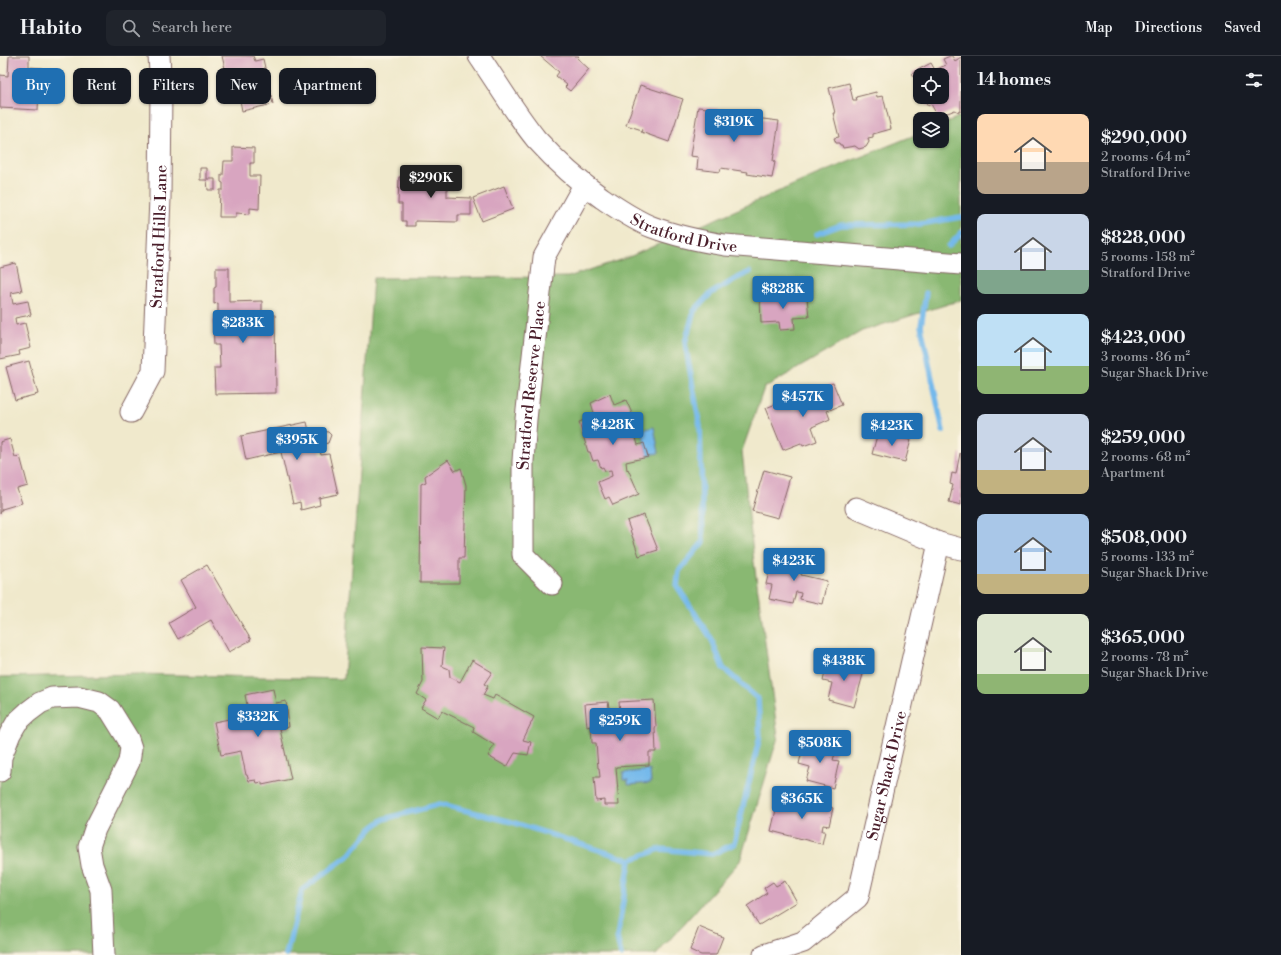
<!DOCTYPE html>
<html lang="en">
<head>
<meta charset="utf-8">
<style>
  :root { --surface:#171b24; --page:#20242c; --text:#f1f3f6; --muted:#9ea1a6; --line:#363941; --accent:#1f6fb2 }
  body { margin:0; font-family:"Libre Bodoni",serif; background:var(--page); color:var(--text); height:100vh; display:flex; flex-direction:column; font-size:15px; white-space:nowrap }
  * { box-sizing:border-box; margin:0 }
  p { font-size:13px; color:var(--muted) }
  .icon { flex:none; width:22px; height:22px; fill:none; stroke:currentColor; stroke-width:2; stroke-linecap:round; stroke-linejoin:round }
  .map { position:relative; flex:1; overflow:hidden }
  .drawer { display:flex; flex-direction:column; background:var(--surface); width:320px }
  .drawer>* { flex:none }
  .top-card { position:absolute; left:12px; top:12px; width:380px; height:36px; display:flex; gap:8px }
  .fabs { position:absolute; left:913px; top:12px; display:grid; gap:8px }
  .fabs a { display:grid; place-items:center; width:36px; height:36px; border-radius:8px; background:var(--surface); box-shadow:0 1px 3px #0004; font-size:20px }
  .price { position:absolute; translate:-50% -34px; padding:0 9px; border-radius:4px; background:var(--accent); color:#fff; font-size:13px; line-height:26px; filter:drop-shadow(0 1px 2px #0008) }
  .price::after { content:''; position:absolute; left:50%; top:24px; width:12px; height:9px; margin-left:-6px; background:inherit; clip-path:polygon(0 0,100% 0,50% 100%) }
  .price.active { background:#222; color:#fff }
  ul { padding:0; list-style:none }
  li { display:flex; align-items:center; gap:12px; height:100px; padding:0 16px }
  li span { display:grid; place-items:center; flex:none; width:112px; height:80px; border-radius:8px; color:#555 }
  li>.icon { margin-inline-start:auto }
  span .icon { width:48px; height:48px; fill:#fffc; stroke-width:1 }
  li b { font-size:17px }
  h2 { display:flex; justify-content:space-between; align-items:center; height:48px; padding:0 16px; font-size:17px }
  .pill { padding:0 14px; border-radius:8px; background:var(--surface); box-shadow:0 1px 3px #0004; font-size:14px; line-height:36px }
  .pill.active { background:var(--accent); color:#fff }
  header { display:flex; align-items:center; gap:24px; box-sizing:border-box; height:56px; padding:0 20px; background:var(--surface); border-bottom:1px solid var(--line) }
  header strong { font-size:19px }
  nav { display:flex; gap:22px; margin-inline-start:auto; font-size:14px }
  .search { width:280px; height:36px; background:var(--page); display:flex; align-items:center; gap:10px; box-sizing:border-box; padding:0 14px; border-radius:8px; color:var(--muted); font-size:15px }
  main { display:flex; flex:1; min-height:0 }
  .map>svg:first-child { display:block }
</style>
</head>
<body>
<header>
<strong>Habito</strong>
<div class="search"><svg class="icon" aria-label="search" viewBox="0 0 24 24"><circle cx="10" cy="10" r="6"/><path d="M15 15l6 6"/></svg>Search here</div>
<nav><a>Map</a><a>Directions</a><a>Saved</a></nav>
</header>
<main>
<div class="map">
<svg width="961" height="899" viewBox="0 0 961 899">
  <rect width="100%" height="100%" fill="#fcf5e5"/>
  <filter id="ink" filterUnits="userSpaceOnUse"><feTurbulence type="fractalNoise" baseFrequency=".025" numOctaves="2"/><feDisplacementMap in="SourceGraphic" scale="8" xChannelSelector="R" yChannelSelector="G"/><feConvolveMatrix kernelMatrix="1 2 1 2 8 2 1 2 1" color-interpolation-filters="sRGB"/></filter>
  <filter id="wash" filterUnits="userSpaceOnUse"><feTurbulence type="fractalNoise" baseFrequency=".012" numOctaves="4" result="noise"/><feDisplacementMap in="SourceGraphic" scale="16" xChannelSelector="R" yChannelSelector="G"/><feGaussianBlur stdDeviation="0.9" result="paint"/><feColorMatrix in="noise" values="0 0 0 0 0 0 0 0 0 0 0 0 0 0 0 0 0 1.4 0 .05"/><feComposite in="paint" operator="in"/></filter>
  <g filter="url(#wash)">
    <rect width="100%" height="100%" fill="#f0e9cc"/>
    <path fill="#89b872" stroke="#6a6c4e" d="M961,60V244L862,275L764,332L742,395L754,506L778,681L740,805L656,899H426L412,898L410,899H0V621L139,618L344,623L373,222L568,221L629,201L816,119L920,77V85H942V68Z"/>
    <path fill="#74b9eb" stroke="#5f6c8b" d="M654,371L659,397L647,399L642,374Z
      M650,714L651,727L628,729V724H623V717Z"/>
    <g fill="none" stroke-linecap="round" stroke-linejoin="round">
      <path stroke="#74b9eb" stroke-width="5.5" d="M817,178L841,169L920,168L961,161
        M949,190L961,177
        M926,237L921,270L943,375
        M286,899L302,834L349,799L373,771L384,763L440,748L512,766L630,804
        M621,899L617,881L630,804L660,793L712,798L734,788L760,680L758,643L723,612L711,582L677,530L679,515L703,486L700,370L685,287L694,255L710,238L737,222L750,216"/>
    </g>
    <g id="blocks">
      <path fill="#d8a5c0" d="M9,0H29V11L43,12V17H47V34H39L38,54L0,52V19L8,20Z
        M222,0H253L255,5L263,3L273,48L242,55L239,39L229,42L224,22L227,21Z
        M540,0H579L577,2L589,13L570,35L565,31L567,29L556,20L559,16Z
        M950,0H952L955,5L961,1V55L959,56L955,54L938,61L931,48L928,50L923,41H942V19H920V35L917,29L918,28L912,17L931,7L935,14L946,9L943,3Z
        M849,27L853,44H857L856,41L876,36L877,41L883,40L891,73L873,78V81L868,82L869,86L866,91L859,93L855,90L843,92L842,89H840L839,87H836L834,82L839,81L833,57H835L829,32Z
        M640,29L683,43L669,86L641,76L642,74L626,69Z
        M698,51L729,54L728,63L746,66L747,61L779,65L773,105L775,106L772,122L747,118L748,116L721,112L720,116L697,113L698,101L690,100Z
        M233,91L254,92V107H250V120H260L259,153L250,152V158L236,157V161H219L220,134H223V127L221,126V119H223L224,105H233Z
        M200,112H207V123H215V134H208L207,124H200Z
        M437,114H456V133H447V141L471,142V159H458V166L415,165V170H406V165H402V148H398L399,121H436Z
        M504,130L513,153L482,165L473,142Z
        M16,207L22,235L11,237L13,248L28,245L31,259L15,262L16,269L25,267L31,292L19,295L20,299L0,303V211Z
        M216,212H229V246L262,245V259H275L276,337L215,338L214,312H220L219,289H214L213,264L218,263V247L214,248V232L216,231Z
        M792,236L793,242L807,241L809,261L794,262L795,273L780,274L779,266L761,267L760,241L778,240V237Z
        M29,305L38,338L15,344L6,311Z
        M833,327L842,349L827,355L830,363L812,371L817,385L803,390L801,387L783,394L766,352L788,343L793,354L819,343L815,334Z
        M610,338L614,349L626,344L635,364L629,366L632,375H634L638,389L644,387L648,401L626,406L627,414L628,413L639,438L613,449L609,441L605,443L598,426L612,420L611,414L605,415L603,411L601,412L598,404L593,405L590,396H588L579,366L589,362L588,359L594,357L591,347Z
        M307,366L309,375L313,374L314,379L324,375L328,376L331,379L328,387L319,389L321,399L329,398L338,438L319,442L320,449L301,454L300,446L293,448L281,396L246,404L241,380Z
        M878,376L896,381L897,377L901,379L900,382L911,384L905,406L872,398Z
        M10,383L15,401L20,400L28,430L17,433L22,447L2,453L0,458V386Z
        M960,397H961V449L949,446L953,429L950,428L952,417L956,418Z
        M448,404L455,415L461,412L466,429L464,502H459V527H420L421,428L426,426L425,420Z
        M764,414L790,421L778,462L752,455Z
        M644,459L658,494L639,500L627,465Z
        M781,498L804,503L801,519L827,525L822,548L800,543L801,537L796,536L793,548L769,543L772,529L766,528L770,512L777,514Z
        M207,509L251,584L229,596L211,564L178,583L169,567L196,551L181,524Z
        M422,591L444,592L442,610L449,613L450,621L460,626L472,604L492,616L484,628L488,630L483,639L493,643L495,639L534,661L523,684L531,686L528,699L515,697L507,711L488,700L494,689L473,676L474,671L442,655L438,662L421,652L426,644L417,638L423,626Z
        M839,604L865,611L854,651L828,644L832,627L823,625L827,608L837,611Z
        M273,633L276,647L286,645L289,671L280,673L291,723L262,729V726L257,727L256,724L249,725L247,719H246L241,695L221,699L214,666L249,659L245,639Z
        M654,644L656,670L655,672L656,696H649V709L616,711L619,749H604V744L596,745L594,721H600L599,712H598L596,687H592L591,670L587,671L585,648L608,646L610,657L620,656L619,646Z
        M804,686L836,694L833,704L839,705L833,732L806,725L810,711L799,708Z
        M779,741L816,751V747L833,752L829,770L823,769L822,775H825L822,788L771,775Z
        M785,825L797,846L759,869L747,850L767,837L764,832L773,826L776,830Z
        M699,871L723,881L716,899H701L690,894Z"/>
    </g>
  </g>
  <g filter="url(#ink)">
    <use href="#blocks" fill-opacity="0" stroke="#846663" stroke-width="1"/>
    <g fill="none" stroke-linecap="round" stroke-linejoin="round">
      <g stroke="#846663" stroke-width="23">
        <g id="minor">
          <path id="s1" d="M479,0C498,28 515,57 536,83C556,105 578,125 602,142C617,152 634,164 652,171C676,180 700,185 725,189L961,208"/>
          <path id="s2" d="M131,356L153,315L160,142L161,33L159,0"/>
          <path d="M856,452L939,487L961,493"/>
          <path id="s3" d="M552,528L523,499V405L526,363L544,201L584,129"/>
          <path d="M0,715L1,701L10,678L17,666L28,656L40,647L52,642L79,641L99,646L110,654L128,683L131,692L129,706L95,773L89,791L92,809L101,834L104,899"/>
          <path id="s4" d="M764,899L803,886L858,841L939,487"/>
        </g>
      </g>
      <use href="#minor" stroke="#fff" stroke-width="21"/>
    </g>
  </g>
  <g text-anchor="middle" stroke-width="3" stroke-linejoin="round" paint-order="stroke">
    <g font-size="16" fill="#4a1f2b" stroke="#fcf5e5">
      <text dy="6" stroke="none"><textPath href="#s1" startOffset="280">Stratford Drive</textPath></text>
      <text dy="6" stroke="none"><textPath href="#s2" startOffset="181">Stratford Hills Lane</textPath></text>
      <text dy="6" stroke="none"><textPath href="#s3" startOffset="211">Stratford Reserve Place</textPath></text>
      <text dy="6" stroke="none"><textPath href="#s4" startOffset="237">Sugar Shack Drive</textPath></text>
    </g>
  </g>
</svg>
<div class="fabs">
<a><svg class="icon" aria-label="locate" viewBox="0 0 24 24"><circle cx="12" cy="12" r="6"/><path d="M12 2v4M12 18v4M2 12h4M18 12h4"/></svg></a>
<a><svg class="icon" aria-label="layers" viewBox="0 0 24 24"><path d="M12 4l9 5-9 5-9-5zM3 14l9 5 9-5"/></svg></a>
</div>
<b class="price" style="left:734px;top:87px">$319K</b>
<b class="price active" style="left:431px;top:143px">$290K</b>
<b class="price" style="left:783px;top:254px">$828K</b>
<b class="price" style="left:243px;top:288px">$283K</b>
<b class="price" style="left:803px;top:362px">$457K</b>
<b class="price" style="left:613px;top:390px">$428K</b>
<b class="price" style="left:892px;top:391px">$423K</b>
<b class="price" style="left:297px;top:405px">$395K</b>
<b class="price" style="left:794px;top:526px">$423K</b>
<b class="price" style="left:844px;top:626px">$438K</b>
<b class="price" style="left:258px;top:682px">$332K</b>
<b class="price" style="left:620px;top:686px">$259K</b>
<b class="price" style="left:820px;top:708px">$508K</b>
<b class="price" style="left:802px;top:764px">$365K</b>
<div class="top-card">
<a class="pill active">Buy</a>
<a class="pill">Rent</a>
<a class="pill">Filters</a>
<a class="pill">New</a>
<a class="pill">Apartment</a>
</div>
</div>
<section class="drawer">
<h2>14 homes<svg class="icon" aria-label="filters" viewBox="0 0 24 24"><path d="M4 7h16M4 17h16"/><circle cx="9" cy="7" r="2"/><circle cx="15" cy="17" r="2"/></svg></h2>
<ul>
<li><span style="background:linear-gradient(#ffd9b3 60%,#b9a48a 0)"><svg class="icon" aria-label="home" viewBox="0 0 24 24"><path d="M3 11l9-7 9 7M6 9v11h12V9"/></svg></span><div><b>$290,000</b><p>2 rooms · 64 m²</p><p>Stratford Drive</p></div></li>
<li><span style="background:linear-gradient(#c9d6e8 70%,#7fa58c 0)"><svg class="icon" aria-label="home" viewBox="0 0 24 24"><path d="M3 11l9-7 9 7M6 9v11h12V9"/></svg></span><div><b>$828,000</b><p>5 rooms · 158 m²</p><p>Stratford Drive</p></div></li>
<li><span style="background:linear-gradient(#bfe0f5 65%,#8fb573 0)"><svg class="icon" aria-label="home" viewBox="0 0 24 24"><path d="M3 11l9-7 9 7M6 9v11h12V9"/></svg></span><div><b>$423,000</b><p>3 rooms · 86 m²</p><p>Sugar Shack Drive</p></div></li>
<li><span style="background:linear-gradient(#c9d6e8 70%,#c2b280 0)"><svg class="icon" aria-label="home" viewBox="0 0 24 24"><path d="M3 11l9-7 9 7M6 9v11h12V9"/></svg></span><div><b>$259,000</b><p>2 rooms · 68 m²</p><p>Apartment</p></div></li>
<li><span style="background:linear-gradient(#a9c7e8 75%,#c2b280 0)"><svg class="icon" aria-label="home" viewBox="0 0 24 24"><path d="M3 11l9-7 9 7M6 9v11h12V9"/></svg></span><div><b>$508,000</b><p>5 rooms · 133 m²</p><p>Sugar Shack Drive</p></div></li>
<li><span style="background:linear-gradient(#dfe7d0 75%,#8fb573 0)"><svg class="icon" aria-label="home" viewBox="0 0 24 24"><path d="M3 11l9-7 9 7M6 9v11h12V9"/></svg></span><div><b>$365,000</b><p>2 rooms · 78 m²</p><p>Sugar Shack Drive</p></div></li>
</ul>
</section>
</main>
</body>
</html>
